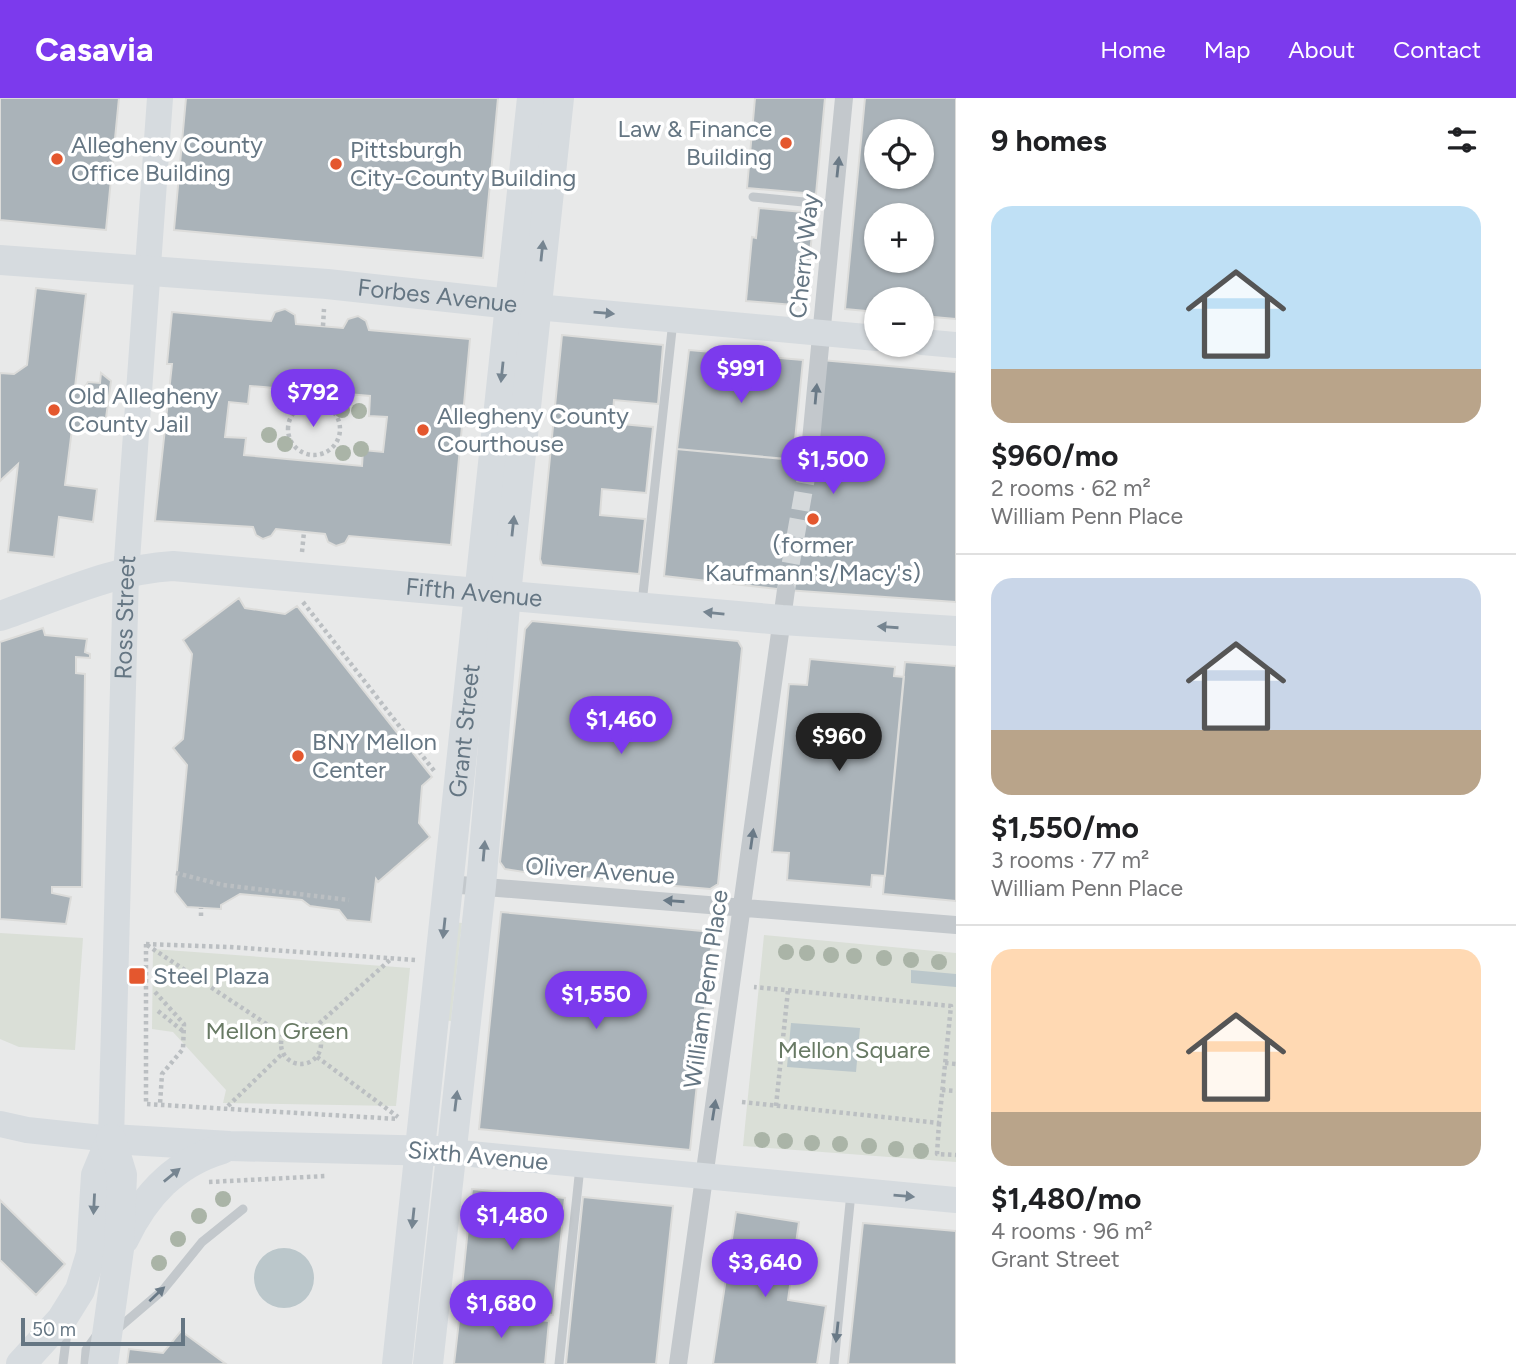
<!DOCTYPE html>
<html lang="en">
<head>
<meta charset="utf-8">
<style>
  :root { --surface:#fff; --page:#f2f2f2; --text:#202124; --muted:#757577; --line:#e0e0e0; --accent:#7c3aed }
  body { margin:0; font-family:Figtree,sans-serif; background:var(--page); color:var(--text); height:100vh; display:flex; flex-direction:column; font-size:26px; white-space:nowrap }
  * { box-sizing:border-box; margin:0 }
  p { font-size:23px; color:var(--muted) }
  .icon { flex:none; width:38px; height:38px; fill:none; stroke:currentColor; stroke-width:2; stroke-linecap:round; stroke-linejoin:round }
  .map { position:relative; flex:1; overflow:hidden }
  .panel { display:flex; flex-direction:column; background:var(--surface); width:560px }
  .panel>* { flex:none }
  .fabs { position:absolute; left:864px; top:21px; display:grid; gap:14px }
  .fabs a { display:grid; place-items:center; width:70px; height:70px; border-radius:50%; background:var(--surface); box-shadow:0 2px 5px #0004; font-size:35px }
  .scale { position:absolute; left:21px; bottom:18px; width:164px; box-sizing:border-box; padding-left:7px; border:4px solid #657683; border-top:0; font-size:19px; line-height:24px; white-space:nowrap; color:#657683; -webkit-text-stroke:5px #fff; paint-order:stroke }
  .price { position:absolute; translate:-50% -60px; padding:0 16px; border-radius:24px; background:var(--accent); color:#fff; font-size:23px; line-height:46px; filter:drop-shadow(0 2px 4px #0008) }
  .price::after { content:''; position:absolute; left:50%; top:42px; width:21px; height:16px; margin-left:-10px; background:inherit; clip-path:polygon(0 0,100% 0,50% 100%) }
  .price.on { background:#222; color:#fff }
  ul { padding:0; list-style:none }
  li { display:grid; align-content:center; gap:14px; height:371px; padding:0 35px }
  li+li { border-top:2px solid var(--line) }
  li span { display:grid; place-items:center; height:217px; border-radius:21px; color:#555 }
  li>.icon { margin-inline-start:auto }
  span .icon { width:126px; height:126px; fill:#fffc; stroke-width:1 }
  li b { font-size:30px }
  h2 { display:flex; justify-content:space-between; align-items:center; height:84px; padding:0 35px; font-size:30px }
  header { display:flex; align-items:center; gap:42px; box-sizing:border-box; height:98px; padding:0 35px; background:var(--accent); color:#fff }
  header strong { font-size:33px }
  nav { display:flex; gap:38px; margin-inline-start:auto; font-size:24px }
  main { display:flex; flex:1; min-height:0 }
  .map>svg:first-child { display:block }
</style>
</head>
<body>
<header>
<strong>Casavia</strong>
<nav><a>Home</a><a>Map</a><a>About</a><a>Contact</a></nav>
</header>
<main>
<div class="map">
<svg width="956" height="1266" viewBox="0 0 956 1266">
  <rect width="100%" height="100%" fill="#fafaf8"/>
  <path fill="#e8e9e9" fill-rule="evenodd" d="M0,0H956V1266H0ZM877,33H922V79H877ZM877,117H922V163H877ZM877,201H922V247H877Z"/>
  <path fill="#dadfd7" d="M452,824L462,825L451,923L442,922Z
    M0,835L83,840L75,952L19,949L0,941Z
    M764,837L956,855V1064L743,1048Z
    M153,851L410,870L396,1008L223,1005L226,992L173,934L152,931Z"/>
  <path fill="#bbc7cb" d="M911,872L956,876V889L911,885Z
    M791,925L860,930L856,974L787,969Z
    M254 1180a30 30 0 1 1 60 0a30 30 0 1 1-60 0Z"/>
  <path fill="#aab3b9" stroke="#dcdcda" stroke-width="2" fill-rule="evenodd" d="M0,0H119L106,132L0,122Z
    M186,0H498L483,160L174,132Z
    M755,0H825L816,96L747,90Z
    M865,0H956V221L922,218V201H877V214L845,211ZM877,33H922V79H877ZM877,117H922V163H877Z
    M759,110L814,115L805,208L746,203L752,139L756,140Z
    M36,190L86,196L75,289L82,293L88,284L100,285L101,275L111,283L104,335L72,331L65,387L97,391L93,424L59,419L54,459L8,454L18,366L0,383V275L14,276L27,267Z
    M285,211L295,217L296,226L343,230L348,221L358,218L366,223L369,232L470,241L451,447L349,438L345,445L336,448L328,444L325,436L276,431L271,438L263,441L256,437L253,429L155,423L172,266H167L172,214L271,223L275,214ZM250,288L370,298L369,318L387,319L383,354L363,352L362,368L244,357L246,340L225,339L229,304L248,306Z
    M562,237L663,247L658,306L614,302L612,325L653,329L646,395L602,391L600,417L645,421L639,476L542,467L540,461Z
    M689,252L803,262L793,362L677,351Z
    M821,262L956,274V504L786,492L664,478L677,351L810,363Z
    M239,500L245,510L285,516L297,508L432,679L422,688L419,725L430,739L378,784L376,781L371,824L347,822L339,812L310,808L302,802L240,796L221,807V811L187,809L175,794L187,667L173,650L183,641L192,556L183,542Z
    M532,523L738,543L742,550L718,786L710,791L537,776L505,771L500,764L525,531Z
    M43,530L45,537L87,541L85,554L90,556V560L76,559V575L85,576L82,789H52V795L71,799L66,826L0,821V544Z
    M810,561L895,569L894,578L904,579L885,778L872,777L871,789L787,782L789,755L772,754L789,586L807,587Z
    M905,564L956,568V803L883,796Z
    M501,814L713,834L690,1052L479,1031Z
    M472,1091L565,1100L553,1217L460,1208Z
    M583,1099L673,1108L656,1266H566Z
    M0,1102L65,1166L36,1197L0,1162Z
    M736,1114L799,1124L788,1202L826,1208L817,1266H713Z
    M863,1125L956,1133V1266H848Z
    M460,1214L549,1223L545,1266H454Z
    M181,1233L226,1266H127L129,1251L163,1255Z"/>
  <g fill="none" stroke-linecap="round" stroke-linejoin="round">
    <path stroke="#d5d9db" stroke-width="18" stroke-dasharray="18 9" stroke-linecap="butt" d="M786,492L809,363"/>
    <path stroke="#bbbfc2" stroke-width="4.5" stroke-dasharray="3.5 3.5" stroke-linecap="butt" d="M323,228L324,211
      M288 331a26 26 0 1 1 52 0a26 26 0 1 1-52 0Z
      M316,306L317,294
      M302,454L304,434
      M303,504L435,674
      M176,775L223,787L349,802
      M201,818V810
      M146,846L229,849L415,862
      M146,846V1006L398,1021
      M147,847L283,937
      M155,894L184,926L183,951L162,976L160,1006
      M158,913L184,934
      M281 946a20 20 0 1 1 40 0a20 20 0 1 1-40 0Z
      M314,930L391,861
      M317,959L398,1019
      M945,965L956,966
      M942,992L956,993
      M742,1004L939,1025L951,908L754,889
      M228,1008L283,955
      M776,1008L788,892
      M939,1025L937,1056L956,1057
      M209,1084L326,1078"/>
    <path stroke="#c3c8cc" stroke-width="9" d="M753,99L834,107
      M642,505L673,223
      M115,1233L163,1192L202,1144L243,1111
      M63,1266L68,1226
      M85,1266L86,1252L99,1234
      M559,1266L580,1069
      M834,1266L851,1095"/>
    <path stroke="#c3c8cc" stroke-width="18" d="M809,363L844,0
      M448,786L956,827
      M678,1266L786,492"/>
    <g stroke="#d6dbdf" stroke-width="26">
      <path d="M536,209L877,240"/>
      <path d="M922,244L956,247"/>
      <path id="s1" d="M0,1026L27,1032L111,1041L126,476L160,0"/>
      <path d="M450,1054L956,1102"/>
    </g>
    <g stroke="#d6dbdf" stroke-width="30">
      <path id="s2" d="M0,162L327,186L529,208"/>
      <path id="s3" d="M0,518C56,499 114,471 173,468L782,522L956,533"/>
      <path d="M111,1041L230,1048L439,1053"/>
      <path d="M124,1141C145,1097 175,1065 222,1051"/>
      <path d="M21,1266L62,1221L80,1192L91,1156L96,1077L111,1041"/>
      <path d="M103,1266L119,1151L122,1077L111,1041"/>
      <path id="s4" d="M397,1266L532,0"/>
      <path d="M428,1266L481,788L506,496L559,0"/>
    </g>
  </g>
  <g fill="#aab4a7">
    <circle cx="283" cy="303" r="8"/>
    <circle cx="342" cy="312" r="8"/>
    <circle cx="359" cy="313" r="8"/>
    <circle cx="269" cy="337" r="8"/>
    <circle cx="285" cy="346" r="8"/>
    <circle cx="361" cy="351" r="8"/>
    <circle cx="343" cy="355" r="8"/>
    <circle cx="786" cy="854" r="8"/>
    <circle cx="807" cy="855" r="8"/>
    <circle cx="831" cy="857" r="8"/>
    <circle cx="854" cy="858" r="8"/>
    <circle cx="884" cy="860" r="8"/>
    <circle cx="911" cy="862" r="8"/>
    <circle cx="939" cy="864" r="8"/>
    <circle cx="762" cy="1042" r="8"/>
    <circle cx="785" cy="1043" r="8"/>
    <circle cx="812" cy="1045" r="8"/>
    <circle cx="840" cy="1046" r="8"/>
    <circle cx="869" cy="1048" r="8"/>
    <circle cx="896" cy="1051" r="8"/>
    <circle cx="921" cy="1053" r="8"/>
    <circle cx="223" cy="1101" r="8"/>
    <circle cx="199" cy="1118" r="8"/>
    <circle cx="178" cy="1141" r="8"/>
    <circle cx="159" cy="1165" r="8"/>
  </g>
  <defs><path id="oneway-solid" d="M-6-.8H1V-3.2L6.5 0L1 3.2V.8H-6Z" transform="scale(1.75)"/></defs>
  <g fill="#6a7a87">
    <use href="#oneway-solid" transform="translate(838 69) rotate(-84)"/>
    <use href="#oneway-solid" transform="translate(816 296) rotate(-85)"/>
    <use href="#oneway-solid" transform="translate(752 741) rotate(-82)"/>
    <use href="#oneway-solid" transform="translate(674 803) rotate(-176)"/>
    <use href="#oneway-solid" transform="translate(714 1012) rotate(-81)"/>
    <use href="#oneway-solid" transform="translate(157 1196) rotate(-43)"/>
    <use href="#oneway-solid" transform="translate(837 1234) rotate(96)"/>
  </g>
  <g fill="#768591">
    <use href="#oneway-solid" transform="translate(542 153) rotate(-84)"/>
    <use href="#oneway-solid" transform="translate(604 215) rotate(5)"/>
    <use href="#oneway-solid" transform="translate(502 274) rotate(96)"/>
    <use href="#oneway-solid" transform="translate(513 428) rotate(-84)"/>
    <use href="#oneway-solid" transform="translate(714 515) rotate(-174)"/>
    <use href="#oneway-solid" transform="translate(888 529) rotate(-176)"/>
    <use href="#oneway-solid" transform="translate(484 753) rotate(-85)"/>
    <use href="#oneway-solid" transform="translate(444 830) rotate(96)"/>
    <use href="#oneway-solid" transform="translate(456 1003) rotate(-83)"/>
    <use href="#oneway-solid" transform="translate(172 1077) rotate(-39)"/>
    <use href="#oneway-solid" transform="translate(904 1098) rotate(5)"/>
    <use href="#oneway-solid" transform="translate(94 1106) rotate(93)"/>
    <use href="#oneway-solid" transform="translate(413 1120) rotate(96)"/>
  </g>
  <g fill="#e4572e" stroke="#fff" stroke-width="2.5">
    <circle cx="786" cy="45" r="7"/>
    <circle cx="57" cy="61" r="7"/>
    <circle cx="336" cy="66" r="7"/>
    <circle cx="54" cy="312" r="7"/>
    <circle cx="423" cy="332" r="7"/>
    <circle cx="813" cy="421" r="7"/>
    <circle cx="298" cy="658" r="7"/>
    <rect x="128" y="869" width="18" height="18" rx="3.5"/>
  </g>
  <g text-anchor="middle" stroke-width="7" stroke-linejoin="round" paint-order="stroke">
    <g font-size="24" fill="#657683" stroke="#fff" text-anchor="start">
      <text x="772" y="39" text-anchor="end">Law &amp; Finance<tspan x="772" dy="28">Building</tspan></text>
      <text x="71" y="55">Allegheny County<tspan x="71" dy="28">Office Building</tspan></text>
      <text x="350" y="60">Pittsburgh<tspan x="350" dy="28">City-County Building</tspan></text>
      <text x="68" y="306">Old Allegheny<tspan x="68" dy="28">County Jail</tspan></text>
      <text x="437" y="326">Allegheny County<tspan x="437" dy="28">Courthouse</tspan></text>
      <text x="813" y="455" text-anchor="middle">(former<tspan x="813" dy="28">Kaufmann's/Macy's)</tspan></text>
      <text x="312" y="652">BNY Mellon<tspan x="312" dy="28">Center</tspan></text>
      <text x="153" y="886">Steel Plaza</text>
    </g>
    <g font-size="24" fill="#657683" stroke="#fff">
      <text transform="translate(804 158) rotate(-84)" y="8">Cherry Way</text>
      <text dy="8" stroke="none"><textPath href="#s2" startOffset="439">Forbes Avenue</textPath></text>
      <text dy="8" stroke="none"><textPath href="#s3" startOffset="483">Fifth Avenue</textPath></text>
      <text dy="8" stroke="none"><textPath href="#s1" startOffset="634">Ross Street</textPath></text>
      <text dy="8" stroke="none"><textPath href="#s4" startOffset="637">Grant Street</textPath></text>
      <text transform="translate(600 773) rotate(4)" y="8">Oliver Avenue</text>
      <text transform="translate(706 891) rotate(-82)" y="8">William Penn Place</text>
      <text transform="translate(478 1058) rotate(5)" y="8">Sixth Avenue</text>
    </g>
    <g font-size="24" fill="#687a64" stroke="#fff">
      <text x="277" y="941">Mellon Green</text>
      <text x="854" y="960">Mellon Square</text>
    </g>
  </g>
</svg>
<div class="fabs">
<a><svg class="icon" aria-label="locate" viewBox="0 0 24 24"><circle cx="12" cy="12" r="6"/><path d="M12 2v4M12 18v4M2 12h4M18 12h4"/></svg></a>
<a>+</a>
<a>−</a>
</div>
<div class="scale">50 m</div>
<b class="price" style="left:741px;top:307px">$991</b>
<b class="price" style="left:313px;top:331px">$792</b>
<b class="price" style="left:833px;top:398px">$1,500</b>
<b class="price" style="left:621px;top:658px">$1,460</b>
<b class="price on" style="left:839px;top:675px">$960</b>
<b class="price" style="left:596px;top:933px">$1,550</b>
<b class="price" style="left:512px;top:1154px">$1,480</b>
<b class="price" style="left:765px;top:1201px">$3,640</b>
<b class="price" style="left:501px;top:1242px">$1,680</b>
</div>
<section class="panel">
<h2>9 homes<svg class="icon" aria-label="filters" viewBox="0 0 24 24"><path d="M4 7h16M4 17h16"/><circle cx="9" cy="7" r="2"/><circle cx="15" cy="17" r="2"/></svg></h2>
<ul>
<li><span style="background:linear-gradient(#bfe0f5 75%,#b9a48a 0)"><svg class="icon" aria-label="home" viewBox="0 0 24 24"><path d="M3 11l9-7 9 7M6 9v11h12V9"/></svg></span><div><b>$960/mo</b><p>2 rooms · 62 m²</p><p>William Penn Place</p></div></li>
<li><span style="background:linear-gradient(#c9d6e8 70%,#b9a48a 0)"><svg class="icon" aria-label="home" viewBox="0 0 24 24"><path d="M3 11l9-7 9 7M6 9v11h12V9"/></svg></span><div><b>$1,550/mo</b><p>3 rooms · 77 m²</p><p>William Penn Place</p></div></li>
<li><span style="background:linear-gradient(#ffd9b3 75%,#b9a48a 0)"><svg class="icon" aria-label="home" viewBox="0 0 24 24"><path d="M3 11l9-7 9 7M6 9v11h12V9"/></svg></span><div><b>$1,480/mo</b><p>4 rooms · 96 m²</p><p>Grant Street</p></div></li>
</ul>
</section>
</main>
</body>
</html>
